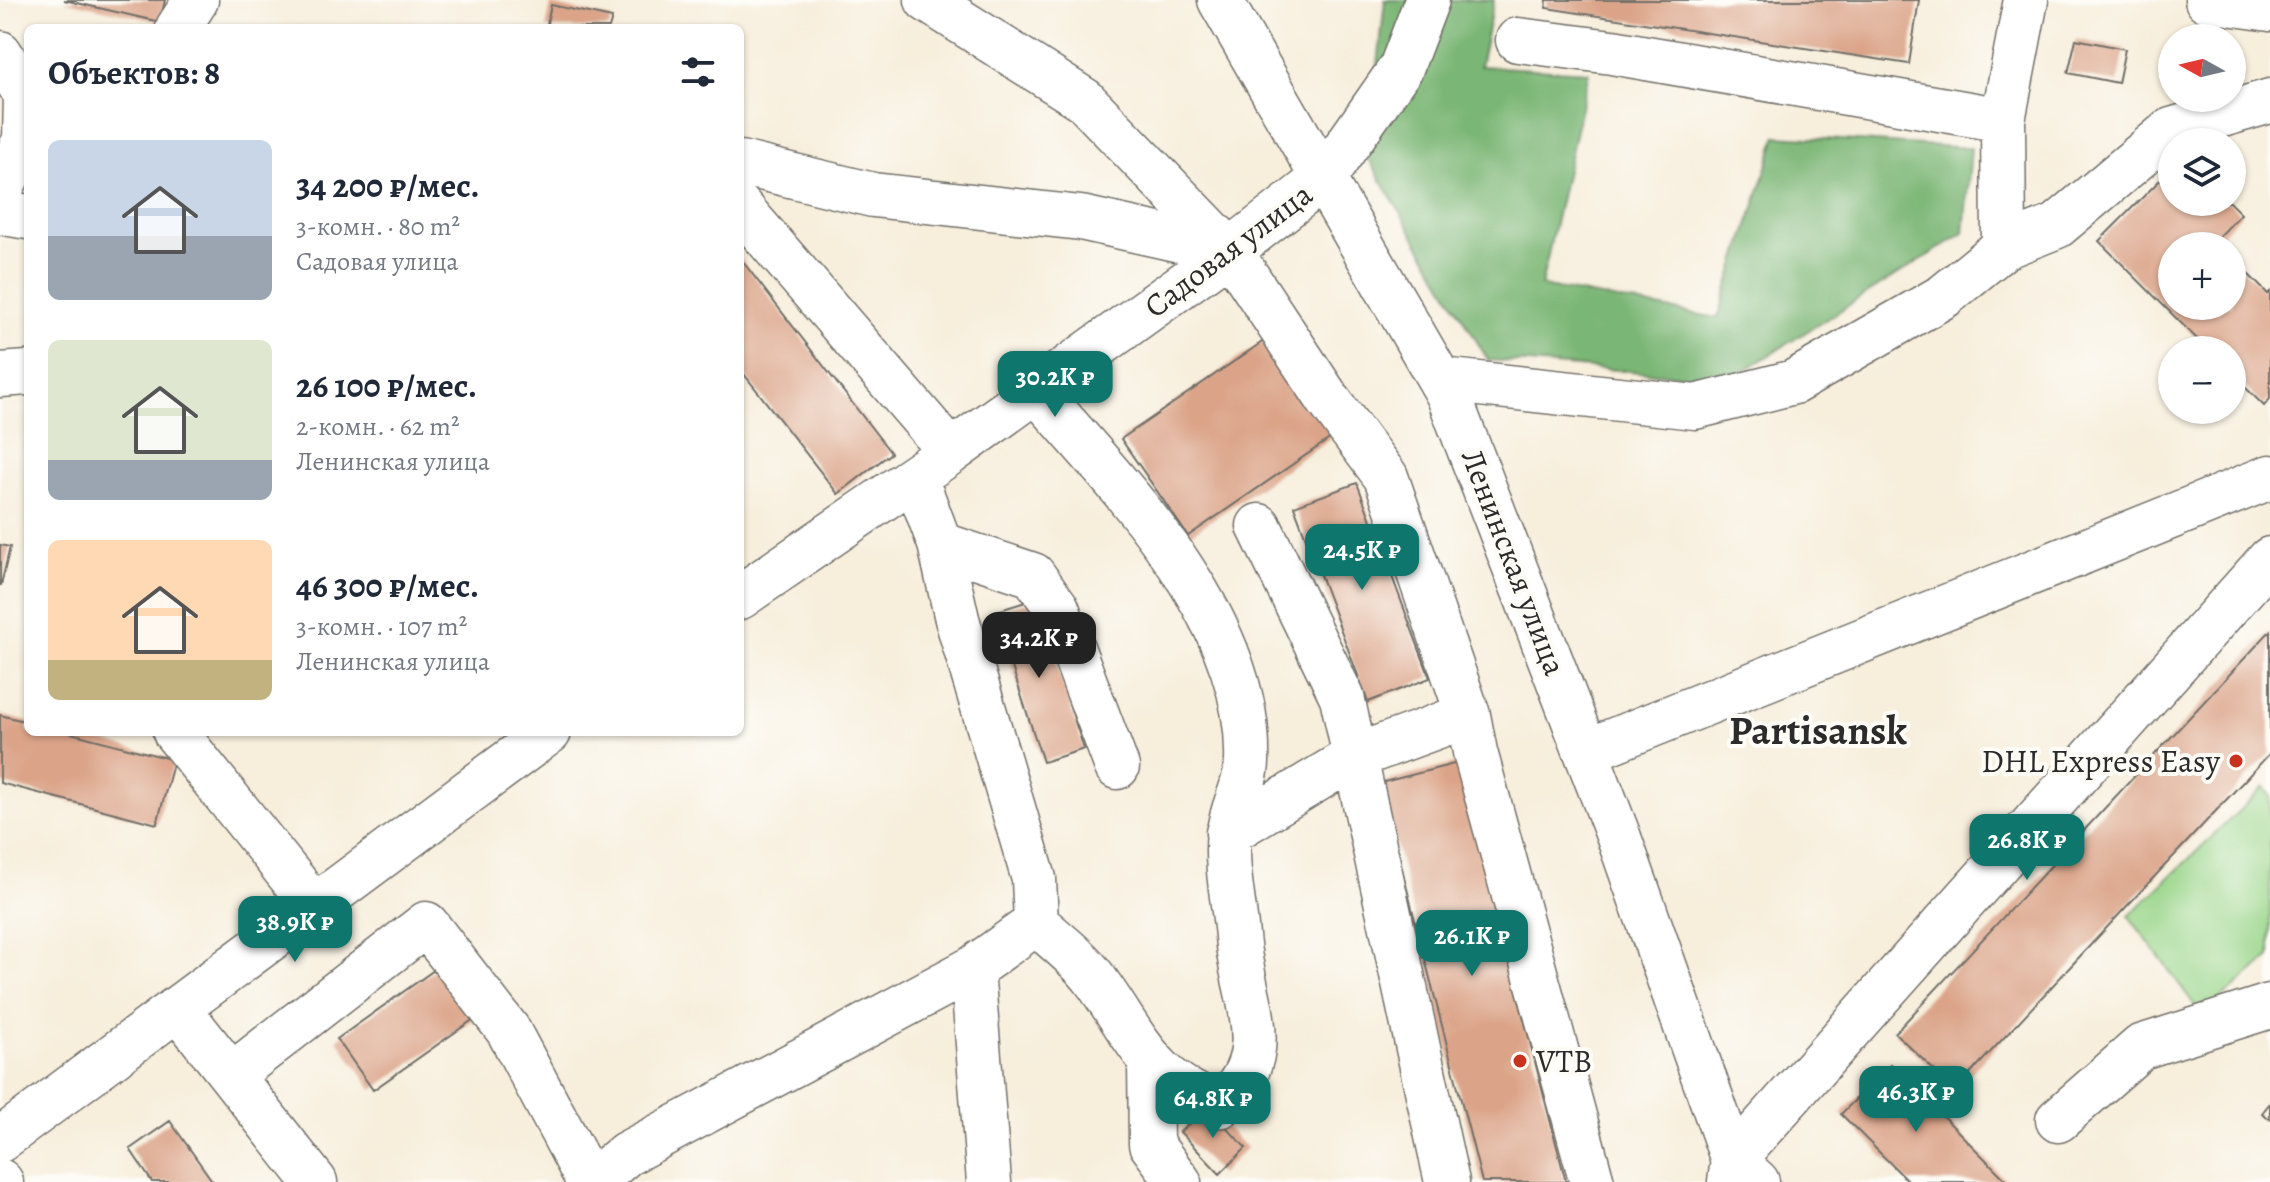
<!DOCTYPE html>
<html lang="ru">
<head>
<meta charset="utf-8">
<style>
  :root { --surface:#fff; --page:#f6f6f7; --text:#1f2937; --muted:#747a83; --accent:#0f766e }
  body { margin:0; font-family:Alegreya,serif; background:var(--page); color:var(--text); height:100vh; display:flex; flex-direction:column; font-size:30px; white-space:nowrap }
  * { box-sizing:border-box; margin:0 }
  p { font-size:26px; color:var(--muted) }
  .icon { flex:none; width:44px; height:44px; fill:none; stroke:currentColor; stroke-width:2; stroke-linecap:round; stroke-linejoin:round }
  .map { position:relative; flex:1; overflow:hidden }
  .drawer { position:absolute; left:24px; top:24px; width:720px; height:712px; display:flex; flex-direction:column; background:var(--surface); border-radius:12px; box-shadow:0 2px 6px #0004 }
  .drawer>* { flex:none }
  .needle { width:52px; rotate:278deg }
  .controls { position:absolute; left:2158px; top:24px; display:grid; gap:16px }
  .controls a { display:grid; place-items:center; width:88px; height:88px; border-radius:50%; background:var(--surface); box-shadow:0 2px 6px #0004; font-size:40px }
  .price { position:absolute; translate:-50% -68px; padding:0 18px; border-radius:16px; background:var(--accent); color:#fff; font-size:26px; line-height:52px; filter:drop-shadow(0 2px 4px #0008) }
  .price::after { content:''; position:absolute; left:50%; top:48px; width:24px; height:18px; margin-left:-12px; background:inherit; clip-path:polygon(0 0,100% 0,50% 100%) }
  .price.active { background:#222; color:#fff }
  ul { padding:0; list-style:none }
  li { display:flex; align-items:center; gap:24px; height:200px; padding:0 24px }
  li span { display:grid; place-items:center; flex:none; width:224px; height:160px; border-radius:12px; color:#555 }
  li>.icon { margin-inline-start:auto }
  span .icon { width:96px; height:96px; fill:#fffc; stroke-width:1 }
  li b { font-size:34px }
  h2 { display:flex; justify-content:space-between; align-items:center; height:96px; padding:0 24px; font-size:34px }
  .map>svg:first-child { display:block }
</style>
</head>
<body>
<div class="map">
<svg width="2270" height="1182" viewBox="0 0 2270 1182">
  <rect width="100%" height="100%" fill="#fdfcf7"/>
  <filter id="ink" filterUnits="userSpaceOnUse"><feTurbulence type="fractalNoise" baseFrequency=".0125" numOctaves="2"/><feDisplacementMap in="SourceGraphic" scale="16" xChannelSelector="R" yChannelSelector="G"/><feConvolveMatrix kernelMatrix="1 2 1 2 8 2 1 2 1" color-interpolation-filters="sRGB"/></filter>
  <filter id="wash" filterUnits="userSpaceOnUse"><feTurbulence type="fractalNoise" baseFrequency=".006" numOctaves="4" result="noise"/><feDisplacementMap in="SourceGraphic" scale="32" xChannelSelector="R" yChannelSelector="G"/><feGaussianBlur stdDeviation="1.8" result="paint"/><feColorMatrix in="noise" values="0 0 0 0 0 0 0 0 0 0 0 0 0 0 0 0 0 1.4 0 .05"/><feComposite in="paint" operator="in"/></filter>
  <g filter="url(#wash)">
    <rect width="100%" height="100%" fill="#f7eedc"/>
    <path fill="#98d589" stroke="#62805a" stroke-width="2" d="M2264,787L2270,796V957L2202,1015L2129,916Z"/>
    <path fill="#7ab675" stroke="#527050" stroke-width="2" d="M1385,0H1494L1480,66L1589,72L1541,286L1718,318L1777,136L1971,148L1964,233L1731,379L1488,360L1368,158Z"/>
    <g id="blocks">
      <path fill="#dba489" d="M64,0H165L160,22Z
        M1547,0H1919L1909,64L1546,8Z
        M551,5L612,18L609,28H546Z
        M2076,39L2125,49L2118,83L2068,73Z
        M2172,168V202H2229L2241,214L2215,241L2220,246H2172V306H2232V258L2268,294L2270,292V399L2264,406L2232,374V350H2208L2099,241Z
        M740,258L891,453L838,494L740,369Z
        M1277,332L1344,429L1188,536L1121,439Z
        M1357,483L1430,678L1368,702L1294,506Z
        M0,545L10,547L1,585H0Z
        M1035,599L1084,749L1043,762L994,612Z
        M2270,631V753L1955,1090L1895,1033Z
        M0,715L28,722V732H67L174,760L157,824L0,783Z
        M1458,763L1566,1182H1482L1380,783Z
        M451,958L488,1009L373,1090L337,1039Z
        M1891,1064L2008,1182H1909L1841,1114Z
        M2270,1103V1119L2262,1113Z
        M1207,1107L1246,1148L1220,1174L1180,1132Z
        M170,1121L213,1182H152L130,1149Z"/>
    </g>
  </g>
  <g filter="url(#ink)">
    <use href="#blocks" fill-opacity="0" stroke="#726f69" stroke-width="2"/>
    <g fill="none" stroke-linecap="round" stroke-linejoin="round">
      <g stroke="#726f69" stroke-width="47">
        <path id="minor" d="M927,0L1084,100L1230,251L1327,398L1386,477L1468,715L1475,752L1592,1182
          M2207,0L2270,9
          M178,28L196,0
          M1518,40L1612,52L2003,120
          M0,53L26,95L25,140L0,191
          M740,163L873,195L1081,218L1230,251
          M740,207L951,452
          M0,212L28,217
          M2004,247L2057,226L2171,130L2270,101
          M0,375L28,373
          M1441,380L1695,407L1794,382L1944,296L2004,247L2003,120L2026,0
          M1259,526L1342,697L1447,1182
          M940,544L1033,575L1057,608L1117,767
          M740,597L951,452L1230,251L1324,178L1401,68L1427,0
          M175,732L315,907
          M1587,751L2270,477
          M1228,833L1354,757L1468,715
          M1036,923C1055,940 1079,958 1094,978C1135,1033 1150,1084 1221,1105C1280,1053 1242,1001 1237,936C1234,903 1225,865 1229,832C1231,809 1246,786 1247,762C1252,618 1124,492 1036,390
          M972,969L989,1182
          M178,1008L315,1182
          M1150,1062L1151,1144L1179,1182
          M233,1074L426,924L508,1030L589,1182
          M2058,1120L2141,1047L2270,1006
          M0,1140L549,732
          M0,1181L1,1182
          M593,1182L626,1154L972,969L1036,923L1034,879L957,619L940,544L915,477
          M1730,1182L1733,1160L2270,559"/>
      </g>
      <g stroke="#726f69" stroke-width="47">
        <path id="major" d="M1220,0L1448,394L1618,835L1733,1160L1757,1182"/>
      </g>
      <use href="#minor" stroke="#fff" stroke-width="44"/>
      <use href="#major" stroke="#fff" stroke-width="44"/>
    </g>
  </g>
  <g fill="#c8321e" stroke="#fdfcf7" stroke-width="3">
    <circle cx="2236" cy="761" r="8"/>
    <circle cx="1520" cy="1061" r="8"/>
  </g>
  <g text-anchor="middle" stroke-width="8" stroke-linejoin="round" paint-order="stroke">
    <g font-size="32" fill="#2b2b2b" stroke="#fdfcf7">
      <text transform="translate(1228 250) rotate(-37)" y="11">Садовая улица</text>
      <text transform="translate(1514 562) rotate(69)" y="11">Ленинская улица</text>
    </g>
    <g font-size="32" fill="#2b2b2b" stroke="#fdfcf7" text-anchor="end">
      <text x="2220" y="772">DHL Express Easy</text>
      <text x="1536" y="1072" text-anchor="start">VTB</text>
    </g>
    <g font-size="40" font-weight="bold" fill="#2b2b2b" stroke="#fdfcf7">
      <text x="1818" y="744">Partisansk</text>
    </g>
  </g>
</svg>
<div class="controls">
<a><svg class="needle" viewBox="-14 -14 28 28"><path d="M0-13l5 13h-10z" fill="#e53935"/><path d="M0 13l5-13h-10z" fill="#747a83"/></svg></a>
<a><svg class="icon" aria-label="layers" viewBox="0 0 24 24"><path d="M12 4l9 5-9 5-9-5zM3 14l9 5 9-5"/></svg></a>
<a>+</a>
<a>−</a>
</div>
<b class="price" style="left:1055px;top:419px">30.2K ₽</b>
<b class="price" style="left:1362px;top:592px">24.5K ₽</b>
<b class="price active" style="left:1039px;top:680px">34.2K ₽</b>
<b class="price" style="left:2027px;top:882px">26.8K ₽</b>
<b class="price" style="left:295px;top:964px">38.9K ₽</b>
<b class="price" style="left:1472px;top:978px">26.1K ₽</b>
<b class="price" style="left:1916px;top:1134px">46.3K ₽</b>
<b class="price" style="left:1213px;top:1140px">64.8K ₽</b>
<section class="drawer">
<h2>Объектов: 8<svg class="icon" aria-label="filters" viewBox="0 0 24 24"><path d="M4 7h16M4 17h16"/><circle cx="9" cy="7" r="2"/><circle cx="15" cy="17" r="2"/></svg></h2>
<ul>
<li><span style="background:linear-gradient(#c9d6e8 60%,#9aa5b1 0)"><svg class="icon" aria-label="home" viewBox="0 0 24 24"><path d="M3 11l9-7 9 7M6 9v11h12V9"/></svg></span><div><b>34 200 ₽/мес.</b><p>3-комн. · 80 m²</p><p>Садовая улица</p></div></li>
<li><span style="background:linear-gradient(#dfe7d0 75%,#9aa5b1 0)"><svg class="icon" aria-label="home" viewBox="0 0 24 24"><path d="M3 11l9-7 9 7M6 9v11h12V9"/></svg></span><div><b>26 100 ₽/мес.</b><p>2-комн. · 62 m²</p><p>Ленинская улица</p></div></li>
<li><span style="background:linear-gradient(#ffd9b3 75%,#c2b280 0)"><svg class="icon" aria-label="home" viewBox="0 0 24 24"><path d="M3 11l9-7 9 7M6 9v11h12V9"/></svg></span><div><b>46 300 ₽/мес.</b><p>3-комн. · 107 m²</p><p>Ленинская улица</p></div></li>
</ul>
</section>
</div>
</body>
</html>
